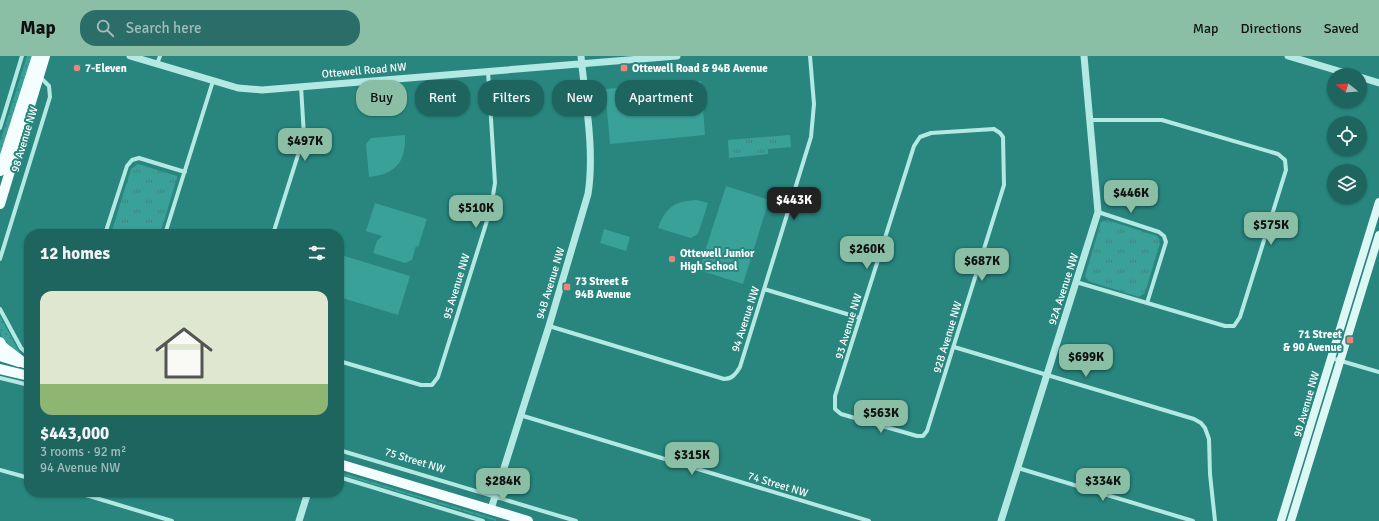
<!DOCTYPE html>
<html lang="en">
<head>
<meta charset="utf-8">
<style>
  :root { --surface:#1e645f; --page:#2b6d68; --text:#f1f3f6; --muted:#a1bdbd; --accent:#8abfa5 }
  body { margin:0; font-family:Signika,sans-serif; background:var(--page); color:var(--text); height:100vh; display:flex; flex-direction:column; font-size:15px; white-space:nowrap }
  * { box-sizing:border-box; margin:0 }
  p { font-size:13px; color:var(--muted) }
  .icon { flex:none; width:22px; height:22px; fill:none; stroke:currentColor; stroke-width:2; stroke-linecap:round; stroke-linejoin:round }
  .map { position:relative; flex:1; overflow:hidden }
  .side { position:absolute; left:24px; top:173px; width:320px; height:268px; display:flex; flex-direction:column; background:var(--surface); border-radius:16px; box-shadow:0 1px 3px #0004 }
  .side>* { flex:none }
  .top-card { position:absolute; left:356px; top:24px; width:380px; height:36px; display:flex; gap:8px }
  .needle { width:26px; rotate:287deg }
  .tools { position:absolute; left:1327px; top:12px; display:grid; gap:8px }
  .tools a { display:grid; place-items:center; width:40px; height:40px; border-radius:50%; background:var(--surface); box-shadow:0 1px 3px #0004; font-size:20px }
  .price { position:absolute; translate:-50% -34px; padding:0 9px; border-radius:8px; background:var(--accent); color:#111; font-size:13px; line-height:26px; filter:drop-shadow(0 1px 2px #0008) }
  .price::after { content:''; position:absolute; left:50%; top:24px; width:12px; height:9px; margin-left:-6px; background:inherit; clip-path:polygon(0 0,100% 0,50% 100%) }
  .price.on { background:#222; color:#fff }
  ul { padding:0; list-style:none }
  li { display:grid; align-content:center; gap:8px; height:212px; padding:0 16px }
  li span { display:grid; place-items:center; height:124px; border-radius:12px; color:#555 }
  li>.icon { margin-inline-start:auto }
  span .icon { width:72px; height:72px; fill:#fffc; stroke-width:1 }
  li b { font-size:17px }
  h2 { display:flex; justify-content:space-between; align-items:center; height:48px; padding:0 16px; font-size:17px }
  .tag { padding:0 14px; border-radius:16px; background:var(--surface); box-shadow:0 1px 3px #0004; font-size:14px; line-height:36px }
  .tag.on { background:var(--accent); color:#111 }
  header { display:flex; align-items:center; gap:24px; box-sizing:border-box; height:56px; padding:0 20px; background:var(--accent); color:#111 }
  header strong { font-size:19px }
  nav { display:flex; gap:22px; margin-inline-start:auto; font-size:14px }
  .search { width:280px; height:36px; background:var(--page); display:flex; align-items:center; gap:10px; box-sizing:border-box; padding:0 14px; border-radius:16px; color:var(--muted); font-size:15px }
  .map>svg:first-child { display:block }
</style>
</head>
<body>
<header>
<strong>Map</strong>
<div class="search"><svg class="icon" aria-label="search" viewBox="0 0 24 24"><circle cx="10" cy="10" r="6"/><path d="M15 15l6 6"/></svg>Search here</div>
<nav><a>Map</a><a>Directions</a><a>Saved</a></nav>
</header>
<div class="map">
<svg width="1379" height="465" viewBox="0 0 1379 465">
  <defs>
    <pattern id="grass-dots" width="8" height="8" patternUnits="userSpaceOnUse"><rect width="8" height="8" fill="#39a198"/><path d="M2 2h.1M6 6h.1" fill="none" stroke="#40837d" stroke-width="1.8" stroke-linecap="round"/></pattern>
    <pattern id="park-tufts" width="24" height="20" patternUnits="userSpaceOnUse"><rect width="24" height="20" fill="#39a198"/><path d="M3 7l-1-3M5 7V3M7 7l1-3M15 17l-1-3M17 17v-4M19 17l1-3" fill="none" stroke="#40837d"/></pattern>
  </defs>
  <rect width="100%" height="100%" fill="#28867f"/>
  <path fill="url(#grass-dots)" d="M27,0H33L0,102V86Z
    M0,260L21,299C0,284 0,286 0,260Z
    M339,416L496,463V465L339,418Z"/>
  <path fill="url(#park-tufts)" d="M790,79L791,91L768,93V98L729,102L728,84Z
    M138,108L177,120V122L160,178H111L131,113Z
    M1107,164L1157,180L1159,183L1160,187L1145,237L1139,241L1088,225L1085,220L1101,166Z"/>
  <path fill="#39a198" d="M701,25L705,79L610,88L605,33Z
    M405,79C406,106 396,118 369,121L366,88L371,82Z
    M726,130L769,144L743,228L699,214Z
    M697,144L708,147L698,178L691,182L658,172C666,151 674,145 697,144Z
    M375,147L427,163L418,191L416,190L412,204L405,207L373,197L377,185L382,180L366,175Z
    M604,173L630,181L626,195L600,187Z
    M341,199L410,220L398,259L339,241V206Z"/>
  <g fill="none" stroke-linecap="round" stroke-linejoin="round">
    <path stroke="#b3e8e3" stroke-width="4" d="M157,8L160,0
      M0,72L22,0
      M994,73L1000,77L1003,81L1004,129L927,375L923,380H917L841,358L835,353V340L914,90L920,81L931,77Z
      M1098,156L1159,176L1164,180L1166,186L1147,247
      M105,178L127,110L132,104L139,102L185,116
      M165,178L213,25
      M273,178L304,80L301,30
      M0,203L50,41L49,30L40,21
      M1076,226L1225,270H1234L1240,261L1286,114L1285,104L1278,98L1162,64H1090
      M764,233L860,262
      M0,253L21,292L29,299
      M549,270L724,323C732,323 736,318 740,311L811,81L814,48L810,0
      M954,291L1194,363L1201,367L1205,372L1209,383L1210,418L1215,465
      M1331,302L1379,316
      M339,305L421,329H432L438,321L491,152L495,127L488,15
      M0,322L29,329
      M520,359L869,465
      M339,394L576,465
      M1018,412L1193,465
      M0,414L29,422
      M339,421L483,465
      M76,436L172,465"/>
    <path stroke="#b3e8e3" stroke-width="7" d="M130,0L238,32L262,34L677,0
      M1288,0L1352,19
      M1360,21L1379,27
      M491,453L549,270L588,138C595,94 585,44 581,0
      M299,465L308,436
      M1001,465L1098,156L1084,0"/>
    <path stroke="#ddf7f5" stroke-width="8" d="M1281,465L1379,146
      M1291,465L1379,179"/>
    <path stroke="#f5fefe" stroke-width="10" d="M0,115L37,0
      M0,148L45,0
      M0,286L3,291L24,307
      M0,300L19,306
      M0,313L29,320
      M339,408L528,465"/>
  </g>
  <g fill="#f08279" stroke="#28867f" stroke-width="1.5">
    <circle cx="77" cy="12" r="4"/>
    <rect x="620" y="8" width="8" height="8" rx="2"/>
    <circle cx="672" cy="203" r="4"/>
    <rect x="563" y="227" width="8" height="8" rx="2"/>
    <rect x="1346" y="280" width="8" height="8" rx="2"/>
  </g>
  <g text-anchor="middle" stroke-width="4" stroke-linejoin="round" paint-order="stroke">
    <g font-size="11" font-weight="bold" fill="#fff" stroke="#28867f" text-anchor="start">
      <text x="85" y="16">7-Eleven</text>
      <text x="632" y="16">Ottewell Road &amp; 94B Avenue</text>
      <text x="680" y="201">Ottewell Junior<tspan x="680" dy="13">High School</tspan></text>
      <text x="575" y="229">73 Street &amp;<tspan x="575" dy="13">94B Avenue</tspan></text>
      <text x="1342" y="282" text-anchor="end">71 Street<tspan x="1342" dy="13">&amp; 90 Avenue</tspan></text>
    </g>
    <g font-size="11" fill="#fff" stroke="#28867f">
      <text transform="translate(364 14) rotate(-5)" y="4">Ottewell Road NW</text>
      <text transform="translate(24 83) rotate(-73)" y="4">98 Avenue NW</text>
      <text transform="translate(550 227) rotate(-73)" y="4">94B Avenue NW</text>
      <text transform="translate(456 230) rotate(-73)" y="4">95 Avenue NW</text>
      <text transform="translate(1063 233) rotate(-72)" y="4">92A Avenue NW</text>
      <text transform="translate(745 263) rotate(-72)" y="4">94 Avenue NW</text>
      <text transform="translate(848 270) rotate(-73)" y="4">93 Avenue NW</text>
      <text transform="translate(947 281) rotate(-73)" y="4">92B Avenue NW</text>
      <text transform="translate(1306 348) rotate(-74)" y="4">90 Avenue NW</text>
      <text transform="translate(415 404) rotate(17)" y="4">75 Street NW</text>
      <text transform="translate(778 428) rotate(17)" y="4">74 Street NW</text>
    </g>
  </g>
</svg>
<div class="tools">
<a><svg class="needle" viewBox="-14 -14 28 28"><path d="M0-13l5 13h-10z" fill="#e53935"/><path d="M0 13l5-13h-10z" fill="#a1bdbd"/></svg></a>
<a><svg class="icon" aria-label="locate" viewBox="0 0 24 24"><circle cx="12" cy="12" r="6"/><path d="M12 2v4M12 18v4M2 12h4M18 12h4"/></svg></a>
<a><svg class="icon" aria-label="layers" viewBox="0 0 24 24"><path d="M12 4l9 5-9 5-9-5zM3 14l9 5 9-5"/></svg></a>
</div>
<b class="price" style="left:305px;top:106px">$497K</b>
<b class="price" style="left:1131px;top:158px">$446K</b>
<b class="price on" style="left:794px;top:165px">$443K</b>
<b class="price" style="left:476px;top:173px">$510K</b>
<b class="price" style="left:1271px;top:190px">$575K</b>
<b class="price" style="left:867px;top:214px">$260K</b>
<b class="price" style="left:982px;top:226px">$687K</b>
<b class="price" style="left:1086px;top:322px">$699K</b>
<b class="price" style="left:881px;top:378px">$563K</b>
<b class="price" style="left:692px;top:420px">$315K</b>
<b class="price" style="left:503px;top:446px">$284K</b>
<b class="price" style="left:1103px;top:446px">$334K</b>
<div class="top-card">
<a class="tag on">Buy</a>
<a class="tag">Rent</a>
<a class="tag">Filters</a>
<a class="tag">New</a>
<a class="tag">Apartment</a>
</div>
<section class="side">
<h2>12 homes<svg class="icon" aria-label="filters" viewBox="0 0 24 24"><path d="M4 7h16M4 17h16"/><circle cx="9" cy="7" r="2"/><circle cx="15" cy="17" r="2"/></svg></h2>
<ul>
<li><span style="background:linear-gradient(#dfe7d0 75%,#8fb573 0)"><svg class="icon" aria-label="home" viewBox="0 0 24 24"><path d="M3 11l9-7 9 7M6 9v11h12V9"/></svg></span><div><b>$443,000</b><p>3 rooms · 92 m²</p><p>94 Avenue NW</p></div></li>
</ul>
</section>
</div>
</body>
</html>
